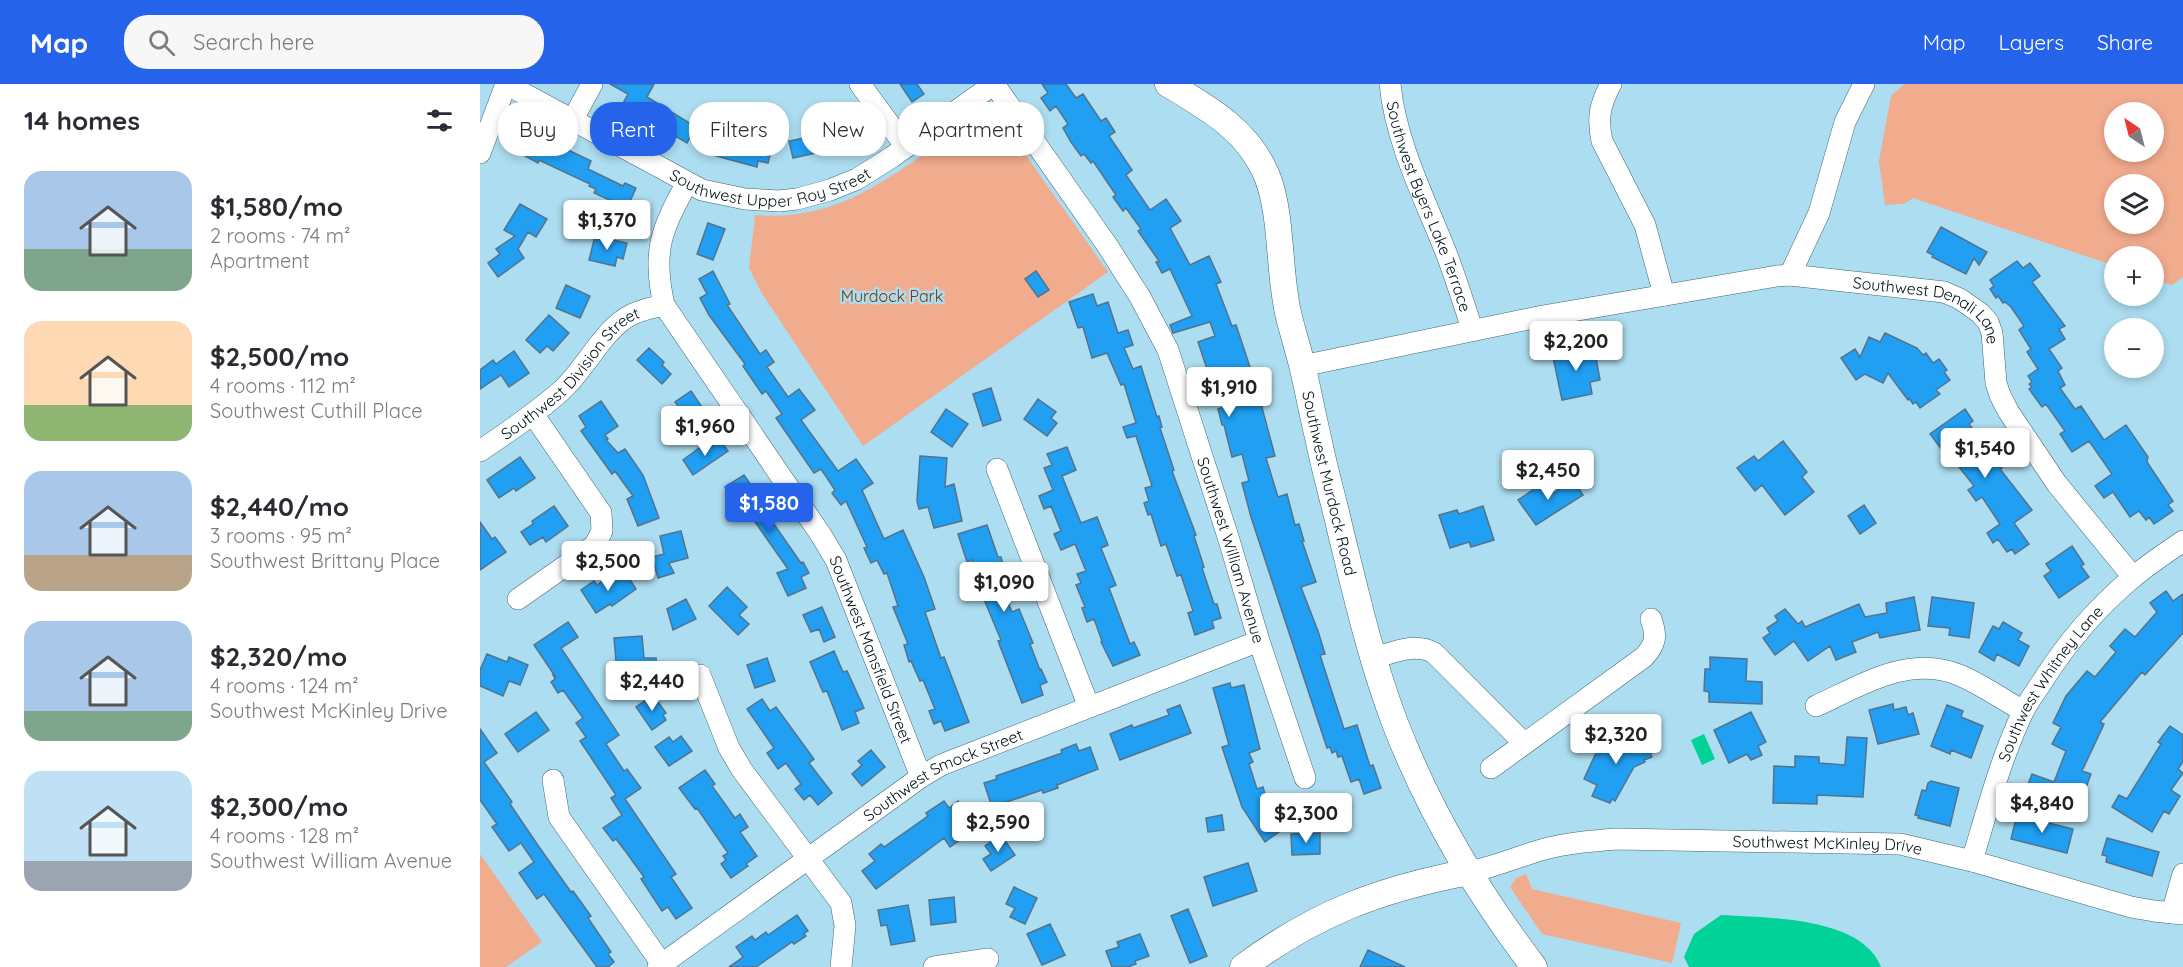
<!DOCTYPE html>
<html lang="en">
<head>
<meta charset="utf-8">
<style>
  :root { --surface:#fff; --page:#f7f7f7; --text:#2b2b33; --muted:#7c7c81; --accent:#2563eb }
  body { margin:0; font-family:Quicksand,sans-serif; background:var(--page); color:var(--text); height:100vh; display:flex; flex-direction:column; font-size:22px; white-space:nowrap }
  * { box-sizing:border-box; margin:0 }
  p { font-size:20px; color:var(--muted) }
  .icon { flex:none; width:33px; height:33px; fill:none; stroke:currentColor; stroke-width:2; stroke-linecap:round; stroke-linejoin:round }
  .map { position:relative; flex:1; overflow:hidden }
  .panel { display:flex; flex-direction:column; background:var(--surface); width:480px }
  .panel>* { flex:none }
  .hud { position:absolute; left:18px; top:18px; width:570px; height:54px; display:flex; gap:12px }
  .needle { width:39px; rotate:325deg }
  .tools { position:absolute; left:1624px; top:18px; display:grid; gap:12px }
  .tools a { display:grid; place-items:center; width:60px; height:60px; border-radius:50%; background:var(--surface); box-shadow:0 3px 9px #0003; font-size:30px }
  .price { position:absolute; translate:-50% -51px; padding:0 14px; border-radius:6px; background:#fff; color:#222; font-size:20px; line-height:39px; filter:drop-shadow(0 2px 3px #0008) }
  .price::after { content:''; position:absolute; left:50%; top:36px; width:18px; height:14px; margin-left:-9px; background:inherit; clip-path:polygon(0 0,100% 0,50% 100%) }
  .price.selected { background:var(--accent); color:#fff }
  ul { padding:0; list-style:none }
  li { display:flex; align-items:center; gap:18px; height:150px; padding:0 24px }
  li span { display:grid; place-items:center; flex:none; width:168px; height:120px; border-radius:18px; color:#555 }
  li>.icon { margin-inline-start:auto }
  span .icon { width:72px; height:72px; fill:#fffc; stroke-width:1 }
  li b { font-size:26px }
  h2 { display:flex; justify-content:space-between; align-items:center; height:72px; padding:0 24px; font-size:26px }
  .tag { padding:0 21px; border-radius:24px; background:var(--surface); box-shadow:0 3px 9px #0003; font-size:21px; line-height:54px }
  .tag.selected { background:var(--accent); color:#fff }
  header { display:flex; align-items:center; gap:36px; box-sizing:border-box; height:84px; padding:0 30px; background:var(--accent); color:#fff }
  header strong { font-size:28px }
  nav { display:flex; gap:33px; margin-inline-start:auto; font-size:21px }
  .search { width:420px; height:54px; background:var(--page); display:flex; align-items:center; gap:15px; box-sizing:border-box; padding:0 21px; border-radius:24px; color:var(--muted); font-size:22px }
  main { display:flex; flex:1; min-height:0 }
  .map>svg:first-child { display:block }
</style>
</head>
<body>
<header>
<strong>Map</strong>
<div class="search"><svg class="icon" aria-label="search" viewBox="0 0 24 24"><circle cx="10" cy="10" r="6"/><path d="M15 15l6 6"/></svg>Search here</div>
<nav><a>Map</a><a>Layers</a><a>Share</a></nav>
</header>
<main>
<section class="panel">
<h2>14 homes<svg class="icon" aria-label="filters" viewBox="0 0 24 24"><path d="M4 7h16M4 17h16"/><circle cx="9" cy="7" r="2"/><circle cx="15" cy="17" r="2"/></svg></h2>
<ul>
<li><span style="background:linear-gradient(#a9c7e8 65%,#7fa58c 0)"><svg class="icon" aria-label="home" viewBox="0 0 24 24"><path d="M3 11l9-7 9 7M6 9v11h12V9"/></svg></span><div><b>$1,580/mo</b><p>2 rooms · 74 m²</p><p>Apartment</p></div></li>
<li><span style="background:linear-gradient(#ffd9b3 70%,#8fb573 0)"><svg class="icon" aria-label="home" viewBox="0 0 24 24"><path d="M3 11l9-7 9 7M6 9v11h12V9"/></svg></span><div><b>$2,500/mo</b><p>4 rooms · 112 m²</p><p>Southwest Cuthill Place</p></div></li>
<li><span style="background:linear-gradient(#a9c7e8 70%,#b9a48a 0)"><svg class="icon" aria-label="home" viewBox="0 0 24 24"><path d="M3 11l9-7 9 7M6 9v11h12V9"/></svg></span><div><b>$2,440/mo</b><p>3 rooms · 95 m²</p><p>Southwest Brittany Place</p></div></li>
<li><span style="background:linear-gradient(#a9c7e8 75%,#7fa58c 0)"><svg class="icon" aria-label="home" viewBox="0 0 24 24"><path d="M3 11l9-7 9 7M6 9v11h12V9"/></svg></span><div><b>$2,320/mo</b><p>4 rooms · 124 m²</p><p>Southwest McKinley Drive</p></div></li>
<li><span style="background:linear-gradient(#bfe0f5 75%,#9aa5b1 0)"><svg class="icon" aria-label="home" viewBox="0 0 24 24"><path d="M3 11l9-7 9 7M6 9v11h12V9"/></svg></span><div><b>$2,300/mo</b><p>4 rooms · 128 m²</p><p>Southwest William Avenue</p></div></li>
</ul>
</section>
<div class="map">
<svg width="1703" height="883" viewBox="0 0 1703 883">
  <rect width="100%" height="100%" fill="#adddf0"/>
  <path fill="#f1ab8d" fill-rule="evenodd" d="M1424,0H1703V193L1692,201L1674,196V172H1635V182L1433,114L1424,120L1405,121L1399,77L1411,12ZM1674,28V68H1635V28ZM1674,100V140H1635V100Z
    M506,28L517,31L521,36L628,188L383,362L281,208L269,184L275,131C351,138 401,100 460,59C475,48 489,36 506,28Z
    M0,770L62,858L26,883H0Z
    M1046,790L1052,805L1201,839L1192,879L1062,850L1030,803L1036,794Z"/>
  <path fill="#01d298" d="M1224,650L1235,675L1222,681L1211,656Z
    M1241,831C1287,834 1382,832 1401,883H1209L1204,873L1214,850Z"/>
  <path fill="#209ff3" stroke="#53738d" stroke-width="1.5" d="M130,0H174L167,13L216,43L207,59L158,30L157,32L141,23L148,10Z
    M420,0H437L444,10L432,18Z
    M562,0H586L596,14L603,10L621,37L626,34L635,48L629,52L652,86L646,91L670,126L686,115L701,137L690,144L710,181L729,172L741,198L736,200L752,242L756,241L776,301L795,372L786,374L798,413L807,410L815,441L819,440L824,457H822L836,498L821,503L838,547L845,570L840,571L864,645L877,641L890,682L893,681L901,704L884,710L879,695L871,698L862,672L858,673L856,667L852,669L850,663L847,664L771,433L762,399L769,397L762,370L752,373L744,341H742L738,325L751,321L743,296L732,300L718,258L735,252L730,238L693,249L690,241L712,232L690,185L682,189L676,178L679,177L658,147L661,145L646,124L643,127L633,113L636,111L613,77L611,79L604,70L601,72L591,58L583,44L588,40L576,22L570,27L561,14L568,9Z
    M360,21L383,54L368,64L345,32Z
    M238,30L296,46L288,79L278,77L277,83L236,72L238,65L230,62Z
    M43,46L82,67L84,64L111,77L108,85L143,102L145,99L156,104L147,124L114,109L116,105L109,102L110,100L59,76L58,79L32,65Z
    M338,51L341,68L313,74L309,57Z
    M40,120L67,135L56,153L48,148L38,165L44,174L18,193L8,179L20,170L16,165L35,152L24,146Z
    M228,139L245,145L233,176L217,170Z
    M1461,143L1507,168L1499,181L1494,174L1486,190L1452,173L1453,171L1447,168Z
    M115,152L147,159L143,175L137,173L135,182L109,176Z
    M1537,177L1543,184L1550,179L1560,192L1552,198L1585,242L1579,245L1585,255L1569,265L1582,284L1578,287L1585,301L1580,304L1595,325L1601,322L1624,356L1646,341L1668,373L1667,378L1693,417L1688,421L1693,427L1674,440L1669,433L1666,436L1659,427L1650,433L1633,408L1624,414L1615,402L1632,390L1609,357L1592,368L1580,350L1585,347L1566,320L1562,323L1549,305L1552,303L1549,300L1552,298L1548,292L1558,285L1547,268L1551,265L1539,246L1544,242L1531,223L1525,218L1523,219L1518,212L1516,214L1510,205L1514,202L1510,196Z
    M233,187L250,220L247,221L280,270L286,266L294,278L287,283L308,313L319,305L335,326L321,336L358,387L376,375L393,399L382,406L404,455L423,446L444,493L455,525L445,528L461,574L464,573L489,638L465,647L461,637L454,640L449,627L455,625L443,596L440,597L431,577L429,578L424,561L428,560L413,523L418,522L407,489L404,490L397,476L391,479L384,464L387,463L366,417L361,421L352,409L355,406L341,385L334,389L296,334L302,330L286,307L282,310L263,282L265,280L229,231L220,214L227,210L219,195Z
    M556,187L569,206L558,213L545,195Z
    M86,201L110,212L100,234L76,224Z
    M613,210L617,222L628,218L638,249L648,246L653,261L644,264L653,285L661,282L677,333L679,332L682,343L680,344L694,386L692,387L716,451L714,452L724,483L722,484L734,520H737L741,534L732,537L734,544L715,551L708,529L713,527L701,491L697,492L686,460L681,462L671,430L668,431L664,419L669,417L665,404L672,402L656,352L647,354L643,343L656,339L644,300L641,301L627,269L612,274L603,243L598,244L589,218Z
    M69,231L89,249L73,267L67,262L60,269L46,256Z
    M1405,249L1437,264L1443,271L1446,269L1453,279L1459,275L1467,286L1464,288L1470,296L1456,306L1460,310L1440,324L1436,318L1433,320L1429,314L1428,316L1408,289L1403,299L1385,290L1376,296L1361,274L1375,265L1380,273L1389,253L1400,258Z
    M1103,262L1104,269L1115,268L1120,296L1110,298L1112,310L1082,316L1072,268Z
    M169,264L184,278L182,281L191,290L182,300L157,276Z
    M34,267L49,289L29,303L21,291L0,305V286L13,276L16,280Z
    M511,304L521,336L503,342L493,310Z
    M211,307L226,329L221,332L226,340L215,348L195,318Z
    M558,315L576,328L571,334L577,339L567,352L544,335Z
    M121,317L138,342L125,351L128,355L126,356L138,369L145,365L163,391L179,434L158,442L147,415L153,412L135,387L132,390L101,347L106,343L99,332Z
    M466,325L488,340L472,363L451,348Z
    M1485,325L1493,337L1489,340L1522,384L1520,385L1552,426L1534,439L1549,460L1535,470L1532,465L1527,468L1518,455L1513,459L1507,449L1520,440L1502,413L1496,417L1488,406L1494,402L1465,365L1463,367L1450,350Z
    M240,356L248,367L213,391L203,376L226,359L229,364Z
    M1303,357L1327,388L1322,393L1334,408L1305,431L1282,401L1275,407L1257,384L1274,372L1278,377Z
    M587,363L596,386L582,392L601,439L617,433L628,461L621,464L636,501L629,504L650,560L654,558L660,571L633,582L621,558L622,557L614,535L607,538L602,524L605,523L596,501L601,499L597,490L606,487L595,460L581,466L574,450L581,447L571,422L564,425L559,412L573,406L564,384L572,381L567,370Z
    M440,372L467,374L465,403L474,400L482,437L454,444L448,423L439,425L437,417Z
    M40,373L55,394L36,407L34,404L19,414L7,396Z
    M264,391L287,424L284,426L321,479L323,478L329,489L321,493L326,504L308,512L297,489L308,485L273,435L269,437L245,403Z
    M1066,397L1074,409L1088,399L1090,403L1095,399L1103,411L1056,441L1038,416Z
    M1384,421L1396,439L1380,450L1368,432Z
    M74,422L88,442L66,458L63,453L50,461L41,448L53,440L52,437Z
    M1003,422L1014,456L991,463L989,458L970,464L959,431L977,426L979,430Z
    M0,438L12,455L15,453L26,468L0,486Z
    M507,441L518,473H521L529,502L522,505L532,528L539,525L553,559L550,560L560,586L561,585L567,598L560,601L563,611L542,619L518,557L521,556L503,513L492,476L487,478L478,450Z
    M201,447L208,474L189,479L194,489L178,494L172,473L184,470L180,452Z
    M1592,462L1604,480L1601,482L1609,493L1579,514L1564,492L1571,487L1566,480Z
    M145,488L156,505L132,522L130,520L116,529L101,506L114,497L117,501L130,492L133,496Z
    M247,503L267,523L259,531L269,540L258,551L229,522Z
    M1686,507L1693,517L1703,510V549L1665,591L1662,588L1620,638L1624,640L1602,687L1611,690L1597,728L1545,708L1552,690L1574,698L1586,667L1572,660L1581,643L1573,639L1586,612L1607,587L1615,593L1636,568L1630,562L1645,545L1655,553L1677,528L1670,519Z
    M1434,513L1440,546L1400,554L1398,548L1372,558L1376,568L1356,576L1350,562L1328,577L1314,557L1295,571L1283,554L1290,549L1287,544L1298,537L1295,532L1305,525L1318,540L1322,537L1325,543L1379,520L1385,533L1407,529L1406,519Z
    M1452,513L1494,519L1489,554L1469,551L1470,544L1448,542Z
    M206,515L216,535L193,546L187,525Z
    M342,523L355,553L344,558L339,545L331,548L323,531Z
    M88,538L98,553L81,564L139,651L126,660L144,687L147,685L161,704L145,715L196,790L191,793L212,824L196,835L188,823L182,827L161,795L164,793L146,768L136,755L133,757L123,744L142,731L131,714L136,711L100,657L106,653L96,639L103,634L83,606L78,609L71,598L75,595L73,591L75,592L54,561Z
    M1523,538L1542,549L1538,556L1549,562L1539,582L1517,570L1514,577L1499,568L1513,542L1519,545Z
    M162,552L164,574H176L177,586L137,589L134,554Z
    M354,567L363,588L367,587L384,624L375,628L379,639L362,646L347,607L343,608L330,578Z
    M7,570L27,578L29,573L48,581L40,601L29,597L23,612L0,602V586Z
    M1230,573L1267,575L1266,597L1282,598V620L1229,618V608L1224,607L1225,585H1230Z
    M287,574L295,597L275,604L267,581Z
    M750,599L751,604L764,601L780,665L769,669L773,678L769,680L777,705L783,703L789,724L803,745L785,758L762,723L742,663L749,661L733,604Z
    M173,611L186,629L183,631L186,636L172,646L156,623Z
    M282,615L290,627L296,623L334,675L329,679L352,709L338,721L330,711L324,716L315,705L321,700L306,679L298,685L287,669L294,664L267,625Z
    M1413,620L1414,626L1426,623L1428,631L1433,629L1439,650L1398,660L1389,626Z
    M700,621L711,649L640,676L630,650L652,641L653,644L689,631L687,626Z
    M1467,621L1483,627L1481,633L1503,642L1491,674L1471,666L1470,670L1451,662Z
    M56,628L69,646L38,668L25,650Z
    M1271,628L1286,658L1278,662L1282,671L1271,676L1267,670L1249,679L1234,646Z
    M1690,642L1703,651V678L1698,685L1703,689L1691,706L1700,712L1689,730L1684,727L1672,748L1632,723L1639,711L1647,715L1681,660L1678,658Z
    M0,645L17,669L4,678L32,718L30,720L57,760L91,808L93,807L111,832L108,834L131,868L128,870L134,878L128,883H117L64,810L57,815L39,789L54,778L41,759L29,767L12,743L17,740L0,716Z
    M1156,647L1158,654L1161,652L1163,658L1166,657L1172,673L1164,676L1165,678L1154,683L1135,717L1132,715L1130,719L1112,712L1117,701L1104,695L1120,660Z
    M201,652L212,667L189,682L175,663L189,653L193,658Z
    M1367,653L1387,654L1383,713L1337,711V720L1293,719L1294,682L1315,683V672L1339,673V679L1365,681Z
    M596,660L599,667L610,663L618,685L577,701L578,704L563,709L562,706L512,723L504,699L517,695L516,692L582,669L581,666Z
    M391,666L405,683L382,702L372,690L382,681L378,677Z
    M225,686L235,700L232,702L255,734L260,730L268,743L260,748L277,772L266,780L268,782L251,794L241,780L246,776L243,772L248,769L217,724L215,725L199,704Z
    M1451,697L1479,704L1470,742L1438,734L1439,732L1435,731L1442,706L1446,707L1448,699Z
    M852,716L854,723L864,720L869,736L845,743L838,720Z
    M464,717L469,724L478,717L497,744L470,763L464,754L396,805L382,787L395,777L389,770L401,760L404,763L448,732L446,729Z
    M742,731L744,746L728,748L726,734Z
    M1537,731L1593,745L1587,769L1531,755Z
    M840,749V770L812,771L811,750Z
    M521,751L535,771L511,787L503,775L511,770L505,762Z
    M1627,754L1679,768L1672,792L1626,778L1627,772L1622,771Z
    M768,779L777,807L733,822L724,793Z
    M534,803L557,814L545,840L530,833L535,824L526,820Z
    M474,813L476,838L451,841L449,816Z
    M428,821L435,857L411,861L407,841L401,842L398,826Z
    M708,825L727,872L710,879L691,832Z
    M317,831L328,847L324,849L326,852L314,860L312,858L276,883H249L263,873L256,863L272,852L275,856L286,848L288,851Z
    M570,840L585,871L562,881L547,850Z
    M660,850L669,872L655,877L656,880L647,883H632L626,867L639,863L637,858Z
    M888,866L925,883H880Z"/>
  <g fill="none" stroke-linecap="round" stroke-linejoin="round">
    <g stroke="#3c6879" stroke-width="22">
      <g id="minor">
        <path id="s1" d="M26,0L222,106L265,115L299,117L317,115L350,106L377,95L412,73L514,0L627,161L660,213L688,266L749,456L779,557L825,694"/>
        <path d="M380,0L426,63"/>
        <path id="s2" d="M910,0C916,60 945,115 967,171C976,195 984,220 992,245"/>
        <path d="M1131,0C1120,20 1117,34 1122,57L1165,141L1184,211"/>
        <path d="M93,35L112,0"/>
        <path d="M0,69L26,0"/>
        <path id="s3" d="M207,99C181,145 172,168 184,221L341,451L356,476L441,693"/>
        <path d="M1310,191L1339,129L1365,38L1384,0"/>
        <path id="s4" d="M822,282L1063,232L1297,192L1310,191L1464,208L1480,215L1500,229L1508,238L1512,249L1516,299L1520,311L1528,327L1577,400L1653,493"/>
        <path id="s5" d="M0,367C28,348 56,329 81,307C106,285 124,243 153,230C162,226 174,223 184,221"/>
        <path d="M517,385L609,623"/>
        <path d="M38,515L115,461L122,447L121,429L53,330"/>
        <path d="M893,574C913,569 935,558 954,569L1044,659"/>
        <path d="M220,591L249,664L262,686L361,819L365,842L361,883"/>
        <path d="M1336,622C1380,602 1429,570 1479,591C1501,600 1522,615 1543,627"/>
        <path d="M1011,684L1164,573C1176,560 1177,552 1171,535"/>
        <path d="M73,696L79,733L184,883"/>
        <path id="s6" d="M1492,777C1507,727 1520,677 1542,630C1548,617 1557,606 1564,595C1588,557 1617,524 1651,495C1667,481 1686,469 1703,457"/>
        <path id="s7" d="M989,788C1014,783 1037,773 1061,766C1086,759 1111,757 1136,755L1420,760L1492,777L1651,823L1674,827L1703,830"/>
        <path d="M1692,829L1703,790"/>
        <path id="s8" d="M178,883L441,693L461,681L779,557"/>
        <path d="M454,883L508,875"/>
      </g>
    </g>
    <g stroke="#3c6879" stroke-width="27">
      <g id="major">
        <path id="s9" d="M688,0C728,24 768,46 787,92C803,132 798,190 809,233C813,249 818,265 822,281C828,305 832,329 838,353C844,384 853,414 860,445C876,510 891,576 915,639C949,727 997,808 1054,883"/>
        <path d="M763,883C836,829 900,805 989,788"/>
      </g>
    </g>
    <use href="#minor" stroke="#fff" stroke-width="21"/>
    <use href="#major" stroke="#fff" stroke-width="26"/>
  </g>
  <g text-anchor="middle" stroke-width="5" stroke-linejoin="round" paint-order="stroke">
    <g font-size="16" fill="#011017" stroke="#adddf0">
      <text dy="6" stroke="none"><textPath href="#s1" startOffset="292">Southwest Upper Roy Street</textPath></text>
      <text dy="6" stroke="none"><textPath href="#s2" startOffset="129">Southwest Byers Lake Terrace</textPath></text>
      <text dy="6" stroke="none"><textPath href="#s4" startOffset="644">Southwest Denali Lane</textPath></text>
      <text dy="6" stroke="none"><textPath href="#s5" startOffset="120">Southwest Division Street</textPath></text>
      <text dy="6" stroke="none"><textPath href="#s9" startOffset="452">Southwest Murdock Road</textPath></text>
      <text dy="6" stroke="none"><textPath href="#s1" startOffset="1077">Southwest William Avenue</textPath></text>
      <text dy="6" stroke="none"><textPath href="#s3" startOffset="532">Southwest Mansfield Street</textPath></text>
      <text dy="6" stroke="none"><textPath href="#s6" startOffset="196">Southwest Whitney Lane</textPath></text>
      <text dy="6" stroke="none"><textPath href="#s8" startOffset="345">Southwest Smock Street</textPath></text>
      <text dy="6" stroke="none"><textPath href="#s7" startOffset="363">Southwest McKinley Drive</textPath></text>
    </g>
    <g font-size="16" fill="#7e3308" stroke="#adddf0">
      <text x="412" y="218">Murdock Park</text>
    </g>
  </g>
</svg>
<div class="tools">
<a><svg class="needle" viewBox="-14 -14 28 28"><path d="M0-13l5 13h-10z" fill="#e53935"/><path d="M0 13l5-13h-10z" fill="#7c7c81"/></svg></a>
<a><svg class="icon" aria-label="layers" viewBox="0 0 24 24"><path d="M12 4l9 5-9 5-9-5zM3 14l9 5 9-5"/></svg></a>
<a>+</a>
<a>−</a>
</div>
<b class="price" style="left:127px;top:167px">$1,370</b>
<b class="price" style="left:1096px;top:288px">$2,200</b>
<b class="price" style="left:749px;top:334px">$1,910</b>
<b class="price" style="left:225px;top:373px">$1,960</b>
<b class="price" style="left:1505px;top:395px">$1,540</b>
<b class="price" style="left:1068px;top:417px">$2,450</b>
<b class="price selected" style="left:289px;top:450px">$1,580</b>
<b class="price" style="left:128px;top:508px">$2,500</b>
<b class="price" style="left:524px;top:529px">$1,090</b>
<b class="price" style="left:172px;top:628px">$2,440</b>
<b class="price" style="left:1136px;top:681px">$2,320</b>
<b class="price" style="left:1562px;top:750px">$4,840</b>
<b class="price" style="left:826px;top:760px">$2,300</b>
<b class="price" style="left:518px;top:769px">$2,590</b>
<div class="hud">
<a class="tag">Buy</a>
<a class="tag selected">Rent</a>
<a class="tag">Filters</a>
<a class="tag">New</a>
<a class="tag">Apartment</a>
</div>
</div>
</main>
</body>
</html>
